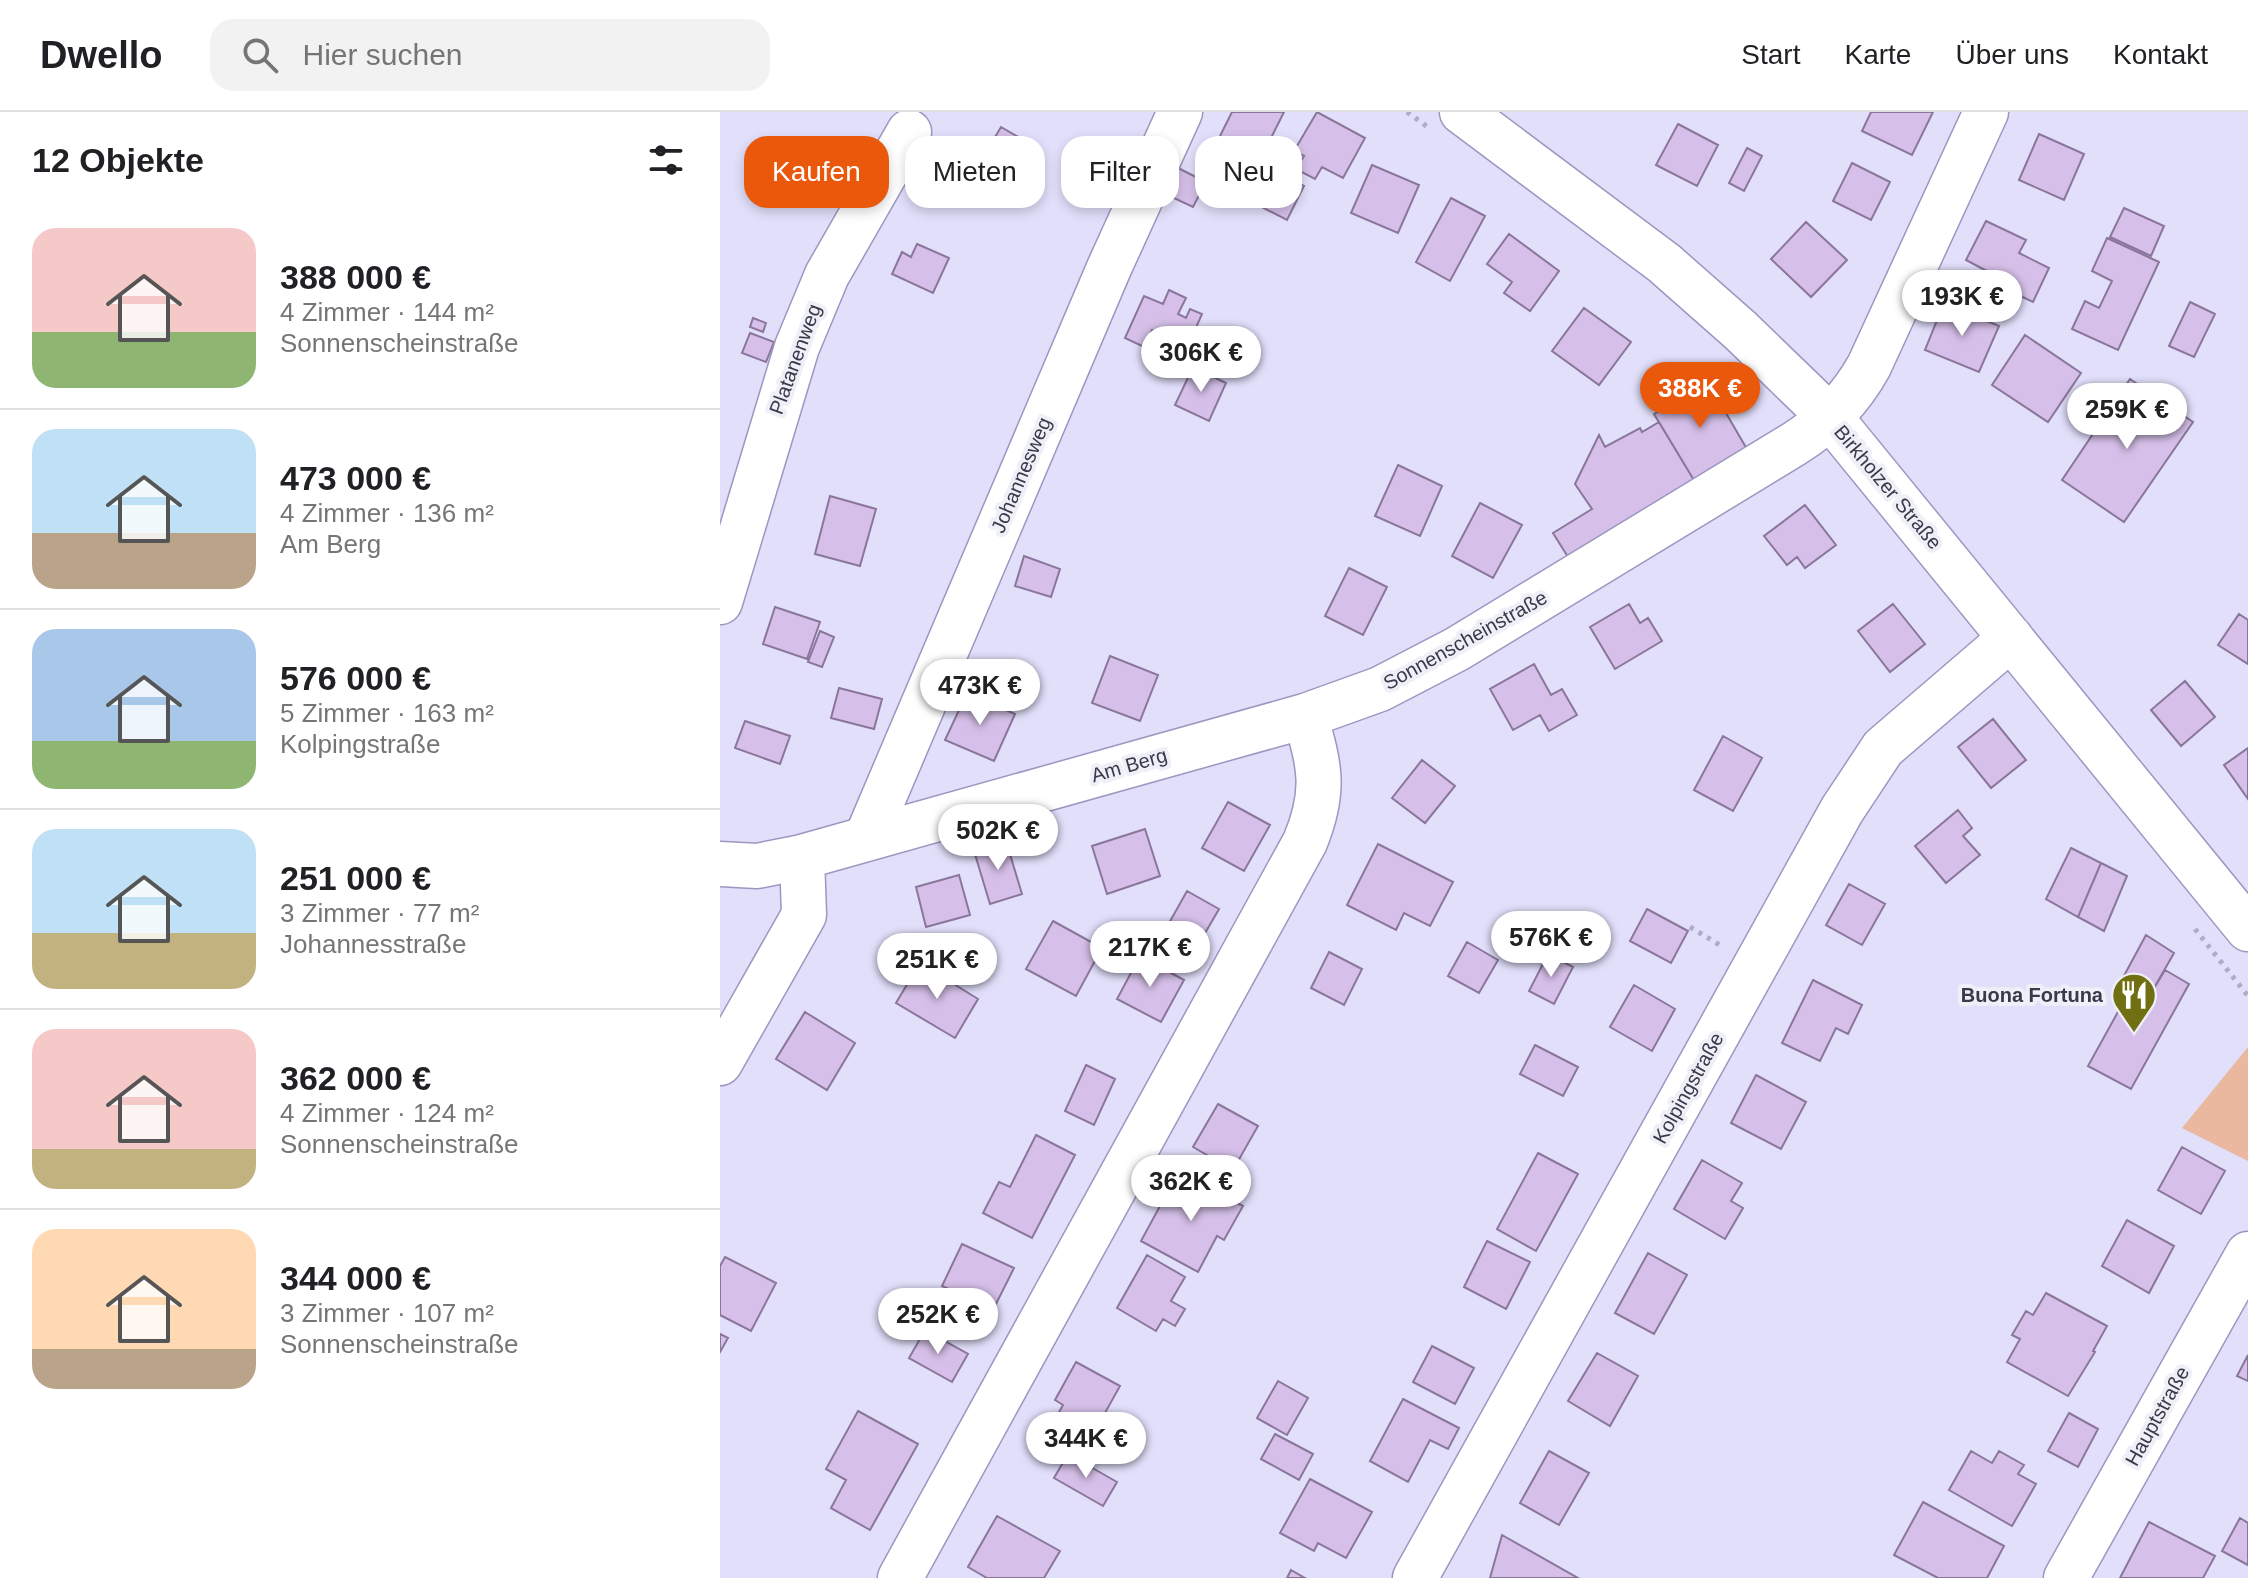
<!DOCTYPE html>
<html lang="de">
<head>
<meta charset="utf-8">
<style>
  :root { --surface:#fff; --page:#f2f2f2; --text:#202124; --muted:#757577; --line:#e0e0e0; --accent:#ea580c }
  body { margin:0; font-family:Arial,sans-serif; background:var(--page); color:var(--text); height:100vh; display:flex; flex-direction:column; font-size:30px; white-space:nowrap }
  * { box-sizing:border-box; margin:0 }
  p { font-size:26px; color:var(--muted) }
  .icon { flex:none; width:44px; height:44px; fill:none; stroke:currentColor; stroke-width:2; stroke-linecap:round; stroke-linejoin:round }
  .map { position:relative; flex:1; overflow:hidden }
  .details { display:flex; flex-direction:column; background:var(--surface); width:720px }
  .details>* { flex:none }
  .hud { position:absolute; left:24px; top:24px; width:760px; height:72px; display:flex; gap:16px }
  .price { position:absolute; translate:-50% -68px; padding:0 18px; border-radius:28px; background:#fff; color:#222; font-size:26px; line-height:52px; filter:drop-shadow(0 2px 4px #0008) }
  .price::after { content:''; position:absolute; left:50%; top:48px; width:24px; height:18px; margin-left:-12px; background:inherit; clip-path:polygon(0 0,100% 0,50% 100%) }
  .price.active { background:var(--accent); color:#fff }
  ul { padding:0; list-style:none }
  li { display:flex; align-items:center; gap:24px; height:200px; padding:0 32px }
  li+li { border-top:2px solid var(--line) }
  li span { display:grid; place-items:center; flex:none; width:224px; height:160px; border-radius:24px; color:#555 }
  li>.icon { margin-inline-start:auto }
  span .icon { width:96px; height:96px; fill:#fffc; stroke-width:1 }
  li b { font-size:34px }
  h2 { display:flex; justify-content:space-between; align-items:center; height:96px; padding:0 32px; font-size:34px }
  .tag { padding:0 28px; border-radius:24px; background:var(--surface); box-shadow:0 4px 12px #0003; font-size:28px; line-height:72px }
  .tag.active { background:var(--accent); color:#fff }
  header { display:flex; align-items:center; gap:48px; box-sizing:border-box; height:112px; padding:0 40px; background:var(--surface); border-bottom:2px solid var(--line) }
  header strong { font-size:38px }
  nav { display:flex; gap:44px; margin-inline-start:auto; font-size:28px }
  .search { width:560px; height:72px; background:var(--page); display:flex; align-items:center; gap:20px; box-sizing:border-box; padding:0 28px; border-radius:24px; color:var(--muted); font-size:30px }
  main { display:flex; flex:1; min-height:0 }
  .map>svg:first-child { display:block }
</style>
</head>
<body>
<header>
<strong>Dwello</strong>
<div class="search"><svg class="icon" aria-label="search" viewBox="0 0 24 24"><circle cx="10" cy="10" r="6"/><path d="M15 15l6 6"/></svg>Hier suchen</div>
<nav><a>Start</a><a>Karte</a><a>Über uns</a><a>Kontakt</a></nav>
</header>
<main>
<section class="details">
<h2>12 Objekte<svg class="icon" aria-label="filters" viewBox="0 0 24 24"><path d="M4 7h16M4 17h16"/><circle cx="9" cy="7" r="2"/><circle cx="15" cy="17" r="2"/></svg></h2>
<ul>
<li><span style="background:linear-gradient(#f6c9c9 65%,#8fb573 0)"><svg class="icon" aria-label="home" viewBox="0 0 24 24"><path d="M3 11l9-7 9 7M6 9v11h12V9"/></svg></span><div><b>388 000 €</b><p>4 Zimmer · 144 m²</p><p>Sonnenscheinstraße</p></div></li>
<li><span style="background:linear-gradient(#bfe0f5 65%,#b9a48a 0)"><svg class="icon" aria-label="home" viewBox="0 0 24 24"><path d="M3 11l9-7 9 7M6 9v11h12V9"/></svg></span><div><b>473 000 €</b><p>4 Zimmer · 136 m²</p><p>Am Berg</p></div></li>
<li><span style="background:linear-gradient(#a9c7e8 70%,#8fb573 0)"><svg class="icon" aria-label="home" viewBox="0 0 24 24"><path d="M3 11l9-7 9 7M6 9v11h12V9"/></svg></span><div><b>576 000 €</b><p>5 Zimmer · 163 m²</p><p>Kolpingstraße</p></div></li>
<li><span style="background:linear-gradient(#bfe0f5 65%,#c2b280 0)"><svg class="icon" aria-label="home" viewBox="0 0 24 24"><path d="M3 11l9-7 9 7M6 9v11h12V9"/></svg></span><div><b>251 000 €</b><p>3 Zimmer · 77 m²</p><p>Johannesstraße</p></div></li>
<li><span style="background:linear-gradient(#f6c9c9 75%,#c2b280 0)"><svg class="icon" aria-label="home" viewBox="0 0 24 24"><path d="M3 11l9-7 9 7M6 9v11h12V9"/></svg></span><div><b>362 000 €</b><p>4 Zimmer · 124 m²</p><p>Sonnenscheinstraße</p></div></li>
<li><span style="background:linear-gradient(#ffd9b3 75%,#b9a48a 0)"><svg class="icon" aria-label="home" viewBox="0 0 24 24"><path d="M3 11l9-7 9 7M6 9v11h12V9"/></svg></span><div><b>344 000 €</b><p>3 Zimmer · 107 m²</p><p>Sonnenscheinstraße</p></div></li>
</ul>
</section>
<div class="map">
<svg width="1528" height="1466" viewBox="0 0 1528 1466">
  <rect width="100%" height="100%" fill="#e1dffa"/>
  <path fill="#e9b89f" d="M1528,935V1049L1462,1016Z"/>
  <path fill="#d6c0e9" stroke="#8a769b" stroke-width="2" d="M512,0H564L541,46L499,26Z
    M597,0L645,26L623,66L602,55L595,67L576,57L584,44L574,39Z
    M1151,0H1213L1192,43L1142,19Z
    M958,12L998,33L977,74L936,53Z
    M281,15L307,30L295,52L268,37Z
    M1319,22L1364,42L1344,88L1299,68Z
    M1027,36L1042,44L1024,79L1009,71Z
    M1132,51L1170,70L1151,108L1113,89Z
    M652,53L699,73L678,121L631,101Z
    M454,54L486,70L473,95L441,80Z
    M551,57L584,74L567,108L534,91Z
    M731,86L765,104L730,169L696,150Z
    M1404,96L1444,114L1431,144L1390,125Z
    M1266,109L1306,128L1299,141L1329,156L1313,190L1279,174L1282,167L1246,148Z
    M1086,110L1127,148L1091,185L1051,147Z
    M789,122L839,159L810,199L784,181L792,170L767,152Z
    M1387,126L1439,150L1398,238L1352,217L1365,189L1379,196L1392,169L1372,159Z
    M197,132L229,146L213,181L172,162L182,140L191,145Z
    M449,178L466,186L458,202L466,206L470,197L482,202L468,234L432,218L424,235L405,226L424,184L443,192Z
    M1470,190L1495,202L1474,245L1449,234Z
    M1224,191L1279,214L1259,260L1205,238Z
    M864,196L911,230L879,273L832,239Z
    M33,206L46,211L43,220L30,215Z
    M30,221L54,230L46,250L22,241Z
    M1305,223L1361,261L1328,310L1272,273Z
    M473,255L506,271L489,309L455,293Z
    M1410,267L1473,310L1404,410L1342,368Z
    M988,270L1028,339L975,370L934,302L946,295L941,287L967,271L972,279Z
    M939,310L975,370L848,445L833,421L872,397L855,372L879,323L885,335L920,316L922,320Z
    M678,353L722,374L700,424L655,404Z
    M110,384L156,397L140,454L95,442Z
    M760,391L802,413L773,466L732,444Z
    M1085,393L1116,433L1085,456L1077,445L1067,453L1044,424Z
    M304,444L340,457L331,485L295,474Z
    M629,456L667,475L643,523L605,504Z
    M909,492L920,511L928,506L942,529L895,557L870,515Z
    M1173,492L1205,532L1170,560L1138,519Z
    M55,495L100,510L87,547L43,532Z
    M1519,502L1528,508V552L1498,533Z
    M100,519L114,525L102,555L88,550Z
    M390,544L438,563L420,609L372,591Z
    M814,552L831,583L842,577L857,603L829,619L820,603L793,618L770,577Z
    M1465,569L1495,605L1461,634L1431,598Z
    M119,576L162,587L154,617L111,606Z
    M247,581L295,602L274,649L225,628Z
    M1273,607L1306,648L1271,676L1238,635Z
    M25,609L70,624L60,652L15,636Z
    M1003,624L1042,646L1013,699L974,678Z
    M1528,636V687L1504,653Z
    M702,648L735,674L705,711L672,686Z
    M508,690L550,713L524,759L482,736Z
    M1238,698L1252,716L1243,724L1260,743L1226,771L1195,734Z
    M425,717L440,764L387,782L372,734Z
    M286,729L302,782L270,792L254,739Z
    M658,732L733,770L710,814L684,801L676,818L627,793Z
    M1351,736L1381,751L1358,805L1326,787Z
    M1381,751L1407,764L1384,819L1358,805Z
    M239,763L250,803L206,815L196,775Z
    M1129,772L1165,792L1142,833L1106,813Z
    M467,779L499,797L470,847L439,829Z
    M927,797L968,819L951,851L910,829Z
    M333,809L382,836L356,884L306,857Z
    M1426,823L1454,841L1426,890L1399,873Z
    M747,830L778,848L759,881L728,864Z
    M609,840L642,857L624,893L591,876Z
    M828,842L853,855L834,892L809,879Z
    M420,844L464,868L441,910L397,887Z
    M200,851L258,887L235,926L176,891Z
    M1445,858L1469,872L1411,977L1368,954L1409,880L1426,890Z
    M1093,868L1142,893L1128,922L1116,916L1100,949L1062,931Z
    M914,873L955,897L932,939L890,915Z
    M85,900L135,931L107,978L56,947Z
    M815,933L858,955L843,984L800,962Z
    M366,953L395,967L374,1013L345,999Z
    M1036,963L1086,990L1061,1037L1011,1011Z
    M498,992L538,1014L513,1058L473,1035Z
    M316,1023L355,1043L312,1126L263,1101L279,1070L290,1075Z
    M1462,1035L1505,1059L1481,1102L1438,1078Z
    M818,1041L858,1062L816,1139L777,1117Z
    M982,1048L1022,1071L1011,1089L1023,1096L1005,1127L954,1097Z
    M454,1068L473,1078L478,1070L523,1094L504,1128L497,1124L478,1160L421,1129Z
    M1407,1108L1454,1134L1429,1181L1382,1154Z
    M767,1129L810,1150L786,1197L744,1175Z
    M242,1132L294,1156L273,1198L222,1174Z
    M928,1141L967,1163L934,1222L895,1201Z
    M427,1143L465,1165L451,1189L465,1197L455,1214L443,1207L436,1219L397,1196Z
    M5,1145L56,1171L31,1219L0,1203V1154Z
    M1326,1181L1387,1214L1373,1239L1375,1240L1348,1284L1287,1250L1300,1227L1292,1223L1306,1199L1313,1203Z
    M205,1218L248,1242L232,1270L189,1246Z
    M0,1222L8,1226L0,1240Z
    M712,1234L754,1256L735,1292L693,1270Z
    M877,1241L918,1264L890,1314L848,1289Z
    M1528,1243V1269L1517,1264Z
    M356,1250L400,1274L381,1308L394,1315L381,1338L333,1311L343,1293L335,1288Z
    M558,1269L588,1286L567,1323L537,1306Z
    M683,1287L739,1316L728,1337L710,1328L688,1370L650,1349Z
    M138,1299L198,1332L150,1418L111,1396L126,1368L106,1357Z
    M1349,1301L1378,1317L1358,1355L1328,1339Z
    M555,1322L593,1342L579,1368L541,1347Z
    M829,1339L869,1361L839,1413L800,1391Z
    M1251,1339L1272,1351L1279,1339L1304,1353L1298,1362L1316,1372L1292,1414L1229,1378Z
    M348,1342L397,1370L383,1394L334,1366Z
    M590,1367L652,1400L626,1446L598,1431L594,1439L560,1421Z
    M1203,1390L1284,1434L1267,1466H1218L1174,1443Z
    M277,1404L340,1439L324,1466H267L248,1455Z
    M1520,1406L1528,1411V1453L1502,1439Z
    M1429,1410L1495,1444L1483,1466H1400Z
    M782,1423L858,1466H770Z
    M571,1458L585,1466H567Z"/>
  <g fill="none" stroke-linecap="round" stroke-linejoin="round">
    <g stroke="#9b97c1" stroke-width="47">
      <path id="minor" d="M742,0L944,151L1020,218L1110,305L1528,817
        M0,490L77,235L107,163L189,20
        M146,727L389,156L460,0
        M0,752L37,754L82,745L585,604L660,577L737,537L1074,332C1107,311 1130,288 1149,254L1266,0
        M0,951L84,803L82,745
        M180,1466L585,730C606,679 600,654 585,604
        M695,1466L1122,698L1163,636L1291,526
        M1346,1466L1528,1142"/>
    </g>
    <path stroke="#afadc5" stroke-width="5" stroke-dasharray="4 6" stroke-linecap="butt" d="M687,0L709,16
      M970,815L1003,835
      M1475,817L1528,884"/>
    <use href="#minor" stroke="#fff" stroke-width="44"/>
  </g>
  <defs>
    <g id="restaurant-pin" transform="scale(2.3)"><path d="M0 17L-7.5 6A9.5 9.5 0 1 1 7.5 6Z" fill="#706f12" stroke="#efeff8"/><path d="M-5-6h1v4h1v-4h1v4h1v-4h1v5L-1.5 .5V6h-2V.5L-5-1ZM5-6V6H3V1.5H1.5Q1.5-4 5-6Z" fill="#fff"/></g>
  </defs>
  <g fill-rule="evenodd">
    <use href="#restaurant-pin" x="1414" y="883"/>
  </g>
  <g text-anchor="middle" stroke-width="8" stroke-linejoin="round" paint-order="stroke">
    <g font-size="20" fill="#3a394a" stroke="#efeff8">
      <text transform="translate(75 247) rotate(-70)" y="7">Platanenweg</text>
      <text transform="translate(301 363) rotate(-67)" y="7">Johannesweg</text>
      <text transform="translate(1168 375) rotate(50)" y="7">Birkholzer Straße</text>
      <text transform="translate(745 528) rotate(-29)" y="7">Sonnenscheinstraße</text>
      <text transform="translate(409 653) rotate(-16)" y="7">Am Berg</text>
      <text transform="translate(968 976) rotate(-61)" y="7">Kolpingstraße</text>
      <text transform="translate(1437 1304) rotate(-61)" y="7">Hauptstraße</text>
    </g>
    <g font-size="20" font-weight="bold" fill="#3a394a" stroke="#efeff8" text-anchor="end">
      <text x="1383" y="890">Buona Fortuna</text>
    </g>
  </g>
</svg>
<b class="price" style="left:1242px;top:226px">193K €</b>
<b class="price" style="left:481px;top:282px">306K €</b>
<b class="price active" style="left:980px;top:318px">388K €</b>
<b class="price" style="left:1407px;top:339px">259K €</b>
<b class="price" style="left:260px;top:615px">473K €</b>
<b class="price" style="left:278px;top:760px">502K €</b>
<b class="price" style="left:831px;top:867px">576K €</b>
<b class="price" style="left:430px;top:877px">217K €</b>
<b class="price" style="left:217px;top:889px">251K €</b>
<b class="price" style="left:471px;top:1111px">362K €</b>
<b class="price" style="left:218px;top:1244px">252K €</b>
<b class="price" style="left:366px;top:1368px">344K €</b>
<div class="hud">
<a class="tag active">Kaufen</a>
<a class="tag">Mieten</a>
<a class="tag">Filter</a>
<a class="tag">Neu</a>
</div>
</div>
</main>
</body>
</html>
